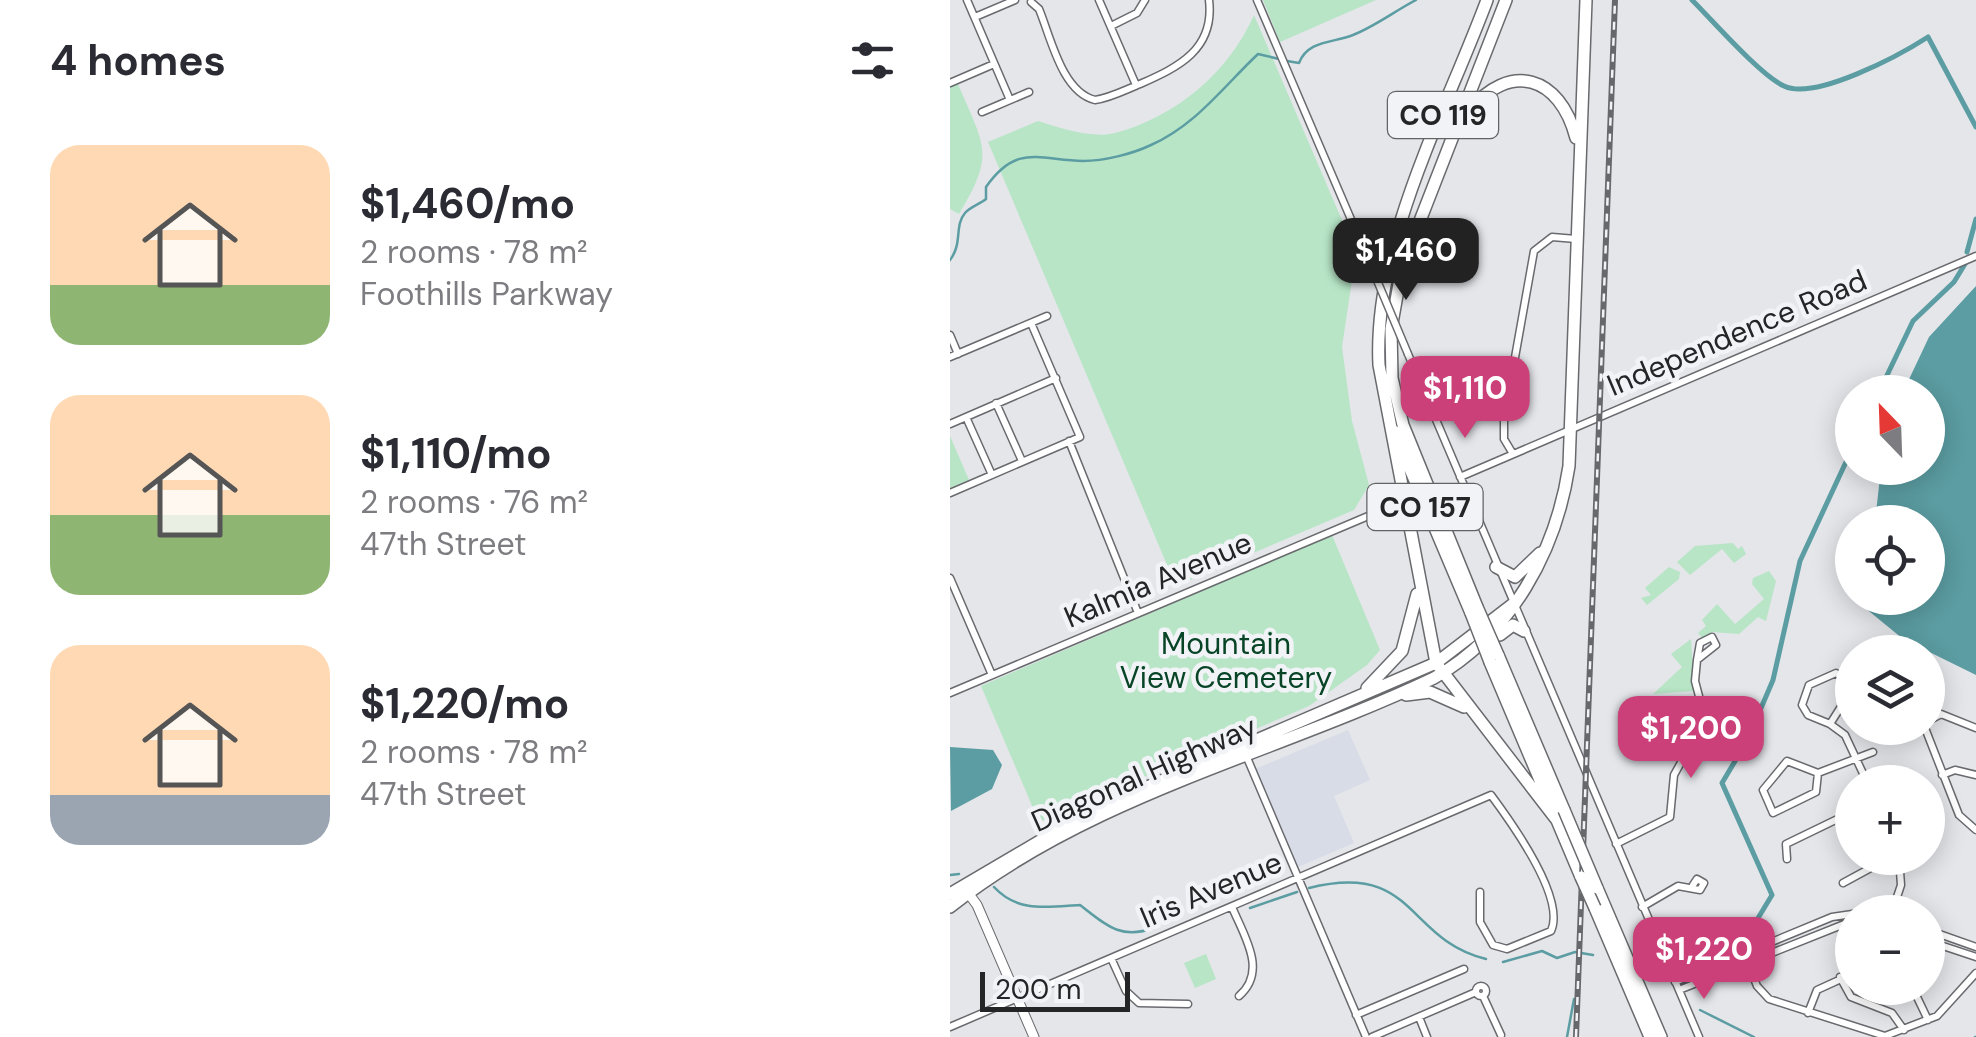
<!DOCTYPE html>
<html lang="en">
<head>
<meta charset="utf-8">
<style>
  :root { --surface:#fff; --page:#f7f7f7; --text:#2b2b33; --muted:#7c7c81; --accent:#cb4078 }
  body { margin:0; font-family:"DM Sans",sans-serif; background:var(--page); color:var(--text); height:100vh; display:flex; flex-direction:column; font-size:38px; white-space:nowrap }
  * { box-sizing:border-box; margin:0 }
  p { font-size:32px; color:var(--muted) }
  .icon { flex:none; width:55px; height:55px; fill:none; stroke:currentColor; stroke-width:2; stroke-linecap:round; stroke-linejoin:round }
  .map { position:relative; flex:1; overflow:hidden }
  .panel { display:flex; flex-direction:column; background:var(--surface); width:950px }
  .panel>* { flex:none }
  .needle { width:65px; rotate:337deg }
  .buttons { position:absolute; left:885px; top:375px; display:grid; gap:20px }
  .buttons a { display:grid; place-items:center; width:110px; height:110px; border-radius:50%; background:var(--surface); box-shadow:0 5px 25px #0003; font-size:50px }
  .scale { position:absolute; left:30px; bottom:25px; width:150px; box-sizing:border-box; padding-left:10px; border:5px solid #242526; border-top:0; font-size:28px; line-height:35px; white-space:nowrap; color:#242526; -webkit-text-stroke:8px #f2f3f7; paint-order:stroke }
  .price { position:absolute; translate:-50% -85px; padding:0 22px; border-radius:20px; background:var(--accent); color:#fff; font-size:32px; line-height:65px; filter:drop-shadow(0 2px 5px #0008) }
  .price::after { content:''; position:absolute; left:50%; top:60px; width:30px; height:22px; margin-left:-15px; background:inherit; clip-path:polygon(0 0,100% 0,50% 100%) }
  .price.selected { background:#222; color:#fff }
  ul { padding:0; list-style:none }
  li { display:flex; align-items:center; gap:30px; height:250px; padding:0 50px }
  li span { display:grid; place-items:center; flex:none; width:280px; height:200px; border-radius:30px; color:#555 }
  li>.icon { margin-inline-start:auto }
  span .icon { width:120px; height:120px; fill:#fffc; stroke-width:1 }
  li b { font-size:42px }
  h2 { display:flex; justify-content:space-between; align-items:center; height:120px; padding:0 50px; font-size:42px }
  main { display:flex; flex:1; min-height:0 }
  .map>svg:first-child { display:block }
</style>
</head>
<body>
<main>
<section class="panel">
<h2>4 homes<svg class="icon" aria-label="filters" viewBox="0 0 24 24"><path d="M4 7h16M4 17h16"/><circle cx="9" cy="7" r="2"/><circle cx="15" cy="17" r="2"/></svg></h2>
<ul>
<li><span style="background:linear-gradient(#ffd9b3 70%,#8fb573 0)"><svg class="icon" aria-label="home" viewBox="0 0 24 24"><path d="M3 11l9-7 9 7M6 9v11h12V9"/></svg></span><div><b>$1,460/mo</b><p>2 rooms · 78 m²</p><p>Foothills Parkway</p></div></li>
<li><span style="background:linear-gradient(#ffd9b3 60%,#8fb573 0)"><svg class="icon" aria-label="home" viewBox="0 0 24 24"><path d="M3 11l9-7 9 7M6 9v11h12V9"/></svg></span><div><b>$1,110/mo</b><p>2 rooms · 76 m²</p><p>47th Street</p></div></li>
<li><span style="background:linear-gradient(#ffd9b3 75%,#9aa5b1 0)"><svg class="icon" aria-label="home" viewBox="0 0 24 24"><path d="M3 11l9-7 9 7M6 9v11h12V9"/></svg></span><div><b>$1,220/mo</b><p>2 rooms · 78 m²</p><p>47th Street</p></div></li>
</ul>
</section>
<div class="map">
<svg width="1026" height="1037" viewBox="0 0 1026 1037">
  <rect width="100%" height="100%" fill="#e4e6ea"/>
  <path fill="#d8dce7" d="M398,730L420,780L384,796L404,843L348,867L305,769Z"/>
  <path fill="#b7e5c6" d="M313,0H426L330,42Z
    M304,15L406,253L392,347L402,421L419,485L404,510L226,586L38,142L88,121C110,128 142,139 165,133C226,117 279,72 304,15Z
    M8,84C34,146 46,153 9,214L0,209V87Z
    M0,436L19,480L0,488Z
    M382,535L430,650L417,665L359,706L89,822L31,686Z
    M783,543L788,549L792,546L796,554L784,563L772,549L740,575L727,562L745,546Z
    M719,567L730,572L729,579L697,605L691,598L701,595L695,588Z
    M819,571L826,581L816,621L808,617L789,634L762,632L754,640L748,633L756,626L752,620L767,604L785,624L814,599L802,584L803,578Z
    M741,639L744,691L703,694L732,667L721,654Z
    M256,954L266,979L245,988L234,963Z"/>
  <path fill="#5b9da2" d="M1026,286V675L953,639L903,598H978V522H925L931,468H978V392H953L979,337Z
    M902,528V596L897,588L892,539Z
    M0,747L43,750L52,765L42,789L1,811Z"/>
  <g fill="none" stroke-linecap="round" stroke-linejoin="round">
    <path stroke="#5b9da2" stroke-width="2.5" d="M337,61L349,63C358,40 383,43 403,35C424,27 445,11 466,0
      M0,260C13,243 4,226 15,213C20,207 30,204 36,199V187C67,143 89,160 133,161C154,161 182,154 201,145C246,125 273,87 308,54L329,59
      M0,875L9,874
      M44,887C68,913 97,907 130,905C156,925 170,940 204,928
      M359,888C466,861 455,939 536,959
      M300,908L347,892
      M553,962L592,951L607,958L625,952L643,955
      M750,1010L804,1037
      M617,1037L624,999
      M1025,1037H1026"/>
    <path stroke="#5b9da2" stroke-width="5" d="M742,0C762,20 811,76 834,86C865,101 950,55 978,37L1026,127
      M1017,252L1026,219
      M929,392L963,321L1004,282L1015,264
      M732,968L799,933L822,895L772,783L797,741L823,680L850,561L902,449"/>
    <g stroke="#696a6e" stroke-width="9">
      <path id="minor" d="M17,0L60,100
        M149,0L186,85
        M307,0L421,266
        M81,2L89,9C101,38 112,92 145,100C160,98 175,90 190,84C229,67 265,49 259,0
        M25,17L65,0
        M161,26L187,13L195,0
        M0,83L44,64
        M32,112L79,92
        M0,335L8,354
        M458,354L749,1037
        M0,357L97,316
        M46,403L72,461
        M16,417L42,475
        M0,424L106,378
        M119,441L188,613
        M563,454L554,439V419L584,251L602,237L626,239
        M510,477L1026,256
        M0,493L130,437L81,323
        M0,578L42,675
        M886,673L895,679L899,694L880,724L858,715L852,705L859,685Z
        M0,693L423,514L429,504
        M978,721L991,714L1026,728
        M880,724L895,735L917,782
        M975,728L1009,815L1026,830
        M295,753L416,1037
        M837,761L868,773L866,792L823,813L813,790Z
        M868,773L923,752
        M992,775L1005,770L1026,775
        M666,844L720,817L724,775L755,719L745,681L747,660L766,645L762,637L750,643L747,660
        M837,859L836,844L902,812
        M893,883L939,858
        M282,907C294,936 318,971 289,996
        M692,907L728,886L750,890L754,883L747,879L743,885
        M942,912L951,885L949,858
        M978,930L1026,947
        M978,941L1026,957
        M794,953L807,986L819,999L935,1036L987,1016L1026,973
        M161,958L176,991L189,1003L238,1004
        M890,977L901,997L942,1013L954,1030
        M725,982L882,917L916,912
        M526 991a5 5 0 1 1 10 0a5 5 0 1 1-10 0Z
        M951,988L967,997L978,1020
        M729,990L902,921
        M533,996L551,1035
        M858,1013L867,990L902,974
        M406,1015L514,969
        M469,1017L477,1037
        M0,1027L541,795C561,822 616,898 601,931L557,949L543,945L530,922V892
        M422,1037L526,992"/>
    </g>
    <g stroke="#696a6e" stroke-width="11">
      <path id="major" d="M16,890L27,905L84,1037"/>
    </g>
    <g stroke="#696a6e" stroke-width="14">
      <path id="highway" d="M537,0C495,113 423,243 429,365L486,663L606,819
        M518,112C560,60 610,76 626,138
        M444,431L521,613
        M546,567L565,577L590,553
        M527,607L453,425L442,378L441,329L452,267L556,0
        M550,635L563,625L574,631
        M548,655L614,810
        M540,662L631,877
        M417,688L452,651L467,594
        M456,695L480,692L514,707
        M647,888L711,1037
        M0,894L139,812L486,663L563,604
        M0,907C141,795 324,754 484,678C561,634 606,552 619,466L636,0
        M645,908L700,1037"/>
    </g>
    <use href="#minor" stroke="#fff" stroke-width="6"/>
    <use href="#major" stroke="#fff" stroke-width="9"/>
    <use href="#highway" stroke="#fff" stroke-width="11"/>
    <g stroke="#67686b" stroke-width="6">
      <path id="rail" d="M626,1037L665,0"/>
    </g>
    <use href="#rail" stroke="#f2f3f7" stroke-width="2.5" stroke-dasharray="8" stroke-linecap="butt"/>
    <g stroke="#696a6e" stroke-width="9" stroke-linecap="butt">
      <path id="minor-bridge" d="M421,266L458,354"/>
    </g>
    <g stroke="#696a6e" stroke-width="14" stroke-linecap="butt">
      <path id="highway-bridge" d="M527,607L548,655
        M521,613L540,662
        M614,810L647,888
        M631,877L645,908"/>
    </g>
    <use href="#minor-bridge" stroke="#fff" stroke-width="6"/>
    <use href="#highway-bridge" stroke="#fff" stroke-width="11"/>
  </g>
  <g text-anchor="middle" stroke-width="9" stroke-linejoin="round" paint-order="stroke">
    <g fill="#f2f3f7" stroke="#626365" stroke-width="2.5">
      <rect x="438" y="92" width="110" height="46" rx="8"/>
      <rect x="417.5" y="484" width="115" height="46" rx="8"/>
    </g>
    <g font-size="28" font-weight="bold" fill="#242526">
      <text x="493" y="125">CO 119</text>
      <text x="475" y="517">CO 157</text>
    </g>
    <g font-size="30" fill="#242526" stroke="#f2f3f7">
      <text transform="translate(787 333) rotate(-23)" y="10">Independence Road</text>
      <text transform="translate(208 580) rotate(-23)" y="10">Kalmia Avenue</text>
      <text transform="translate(194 774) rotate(-24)" y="10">Diagonal Highway</text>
      <text transform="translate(261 890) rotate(-23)" y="10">Iris Avenue</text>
    </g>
    <g font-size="30" fill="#084426" stroke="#f2f3f7">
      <text x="276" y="654">Mountain<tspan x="276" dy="34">View Cemetery</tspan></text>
    </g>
  </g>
</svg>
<div class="buttons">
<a><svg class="needle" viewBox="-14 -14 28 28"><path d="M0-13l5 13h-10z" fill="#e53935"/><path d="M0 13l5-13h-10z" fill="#7c7c81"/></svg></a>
<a><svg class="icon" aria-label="locate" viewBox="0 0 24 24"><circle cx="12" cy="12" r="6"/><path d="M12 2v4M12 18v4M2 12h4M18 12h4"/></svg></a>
<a><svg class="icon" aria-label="layers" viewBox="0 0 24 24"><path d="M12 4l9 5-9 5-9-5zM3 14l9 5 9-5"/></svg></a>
<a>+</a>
<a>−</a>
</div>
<div class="scale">200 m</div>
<b class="price selected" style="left:456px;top:303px">$1,460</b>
<b class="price" style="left:515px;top:441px">$1,110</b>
<b class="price" style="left:741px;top:781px">$1,200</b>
<b class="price" style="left:754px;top:1002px">$1,220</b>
</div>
</main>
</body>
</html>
